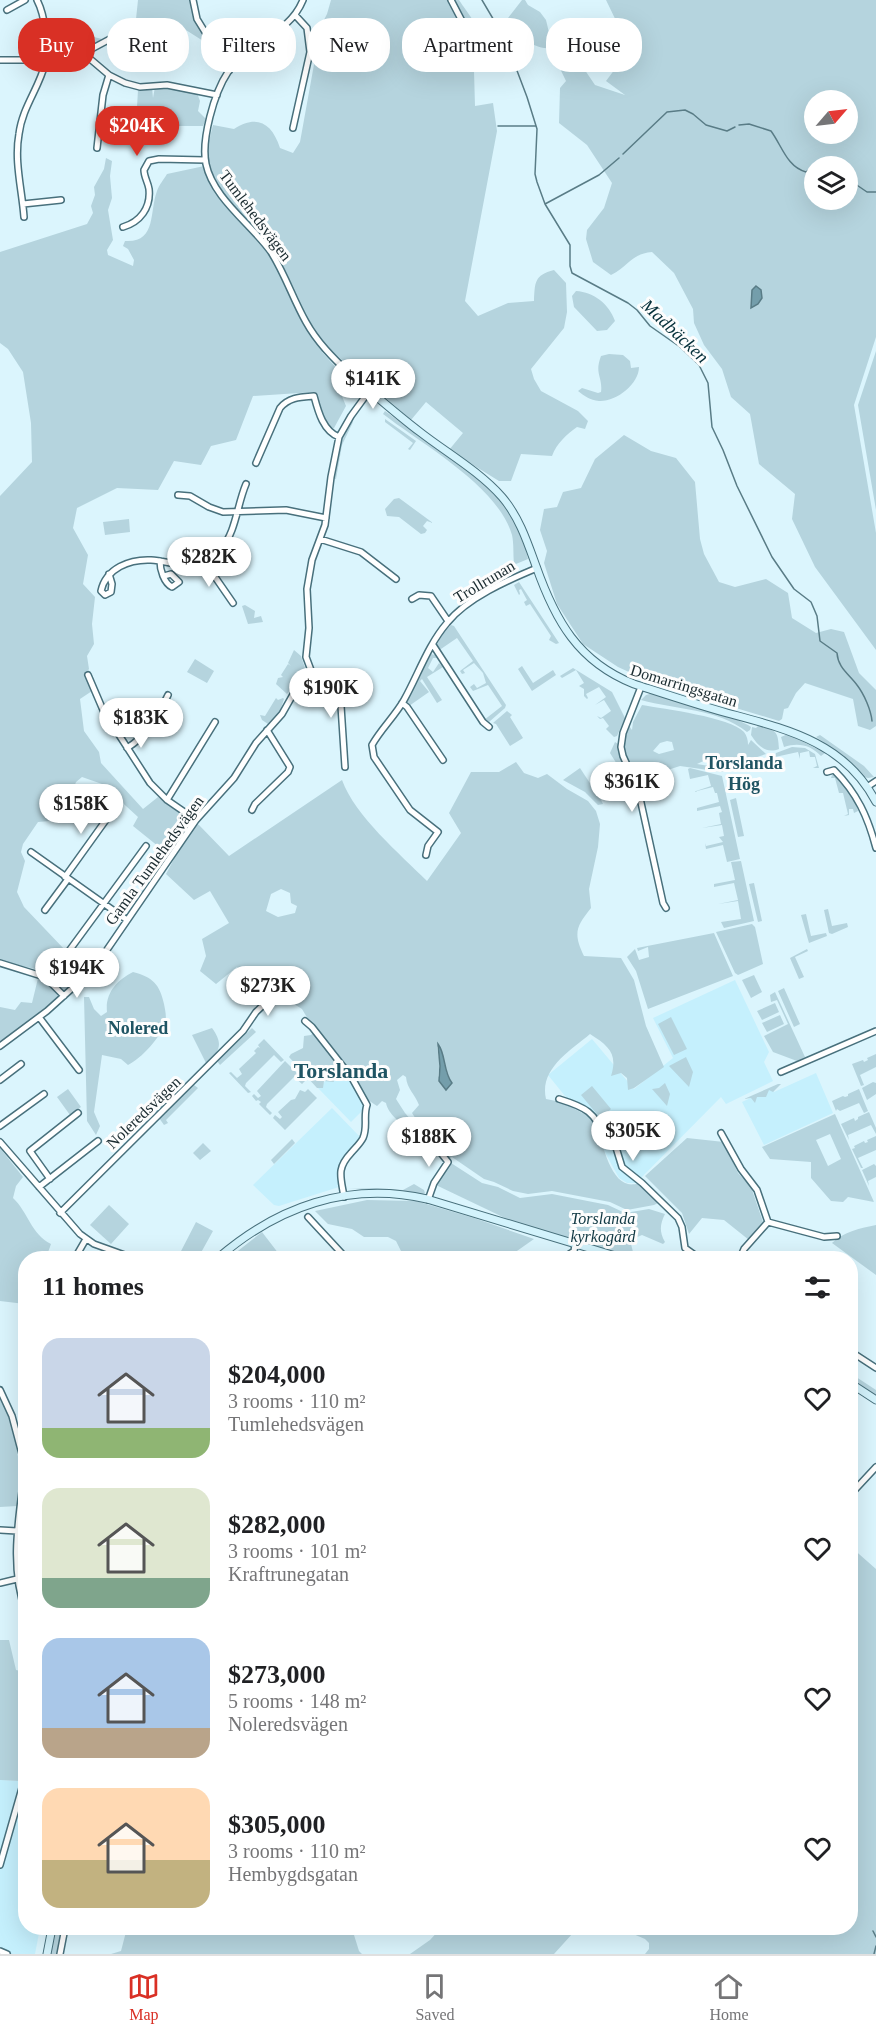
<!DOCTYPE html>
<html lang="en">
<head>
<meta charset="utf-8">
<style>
  :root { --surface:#fff; --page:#f2f2f2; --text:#202124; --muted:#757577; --line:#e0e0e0; --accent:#d93025 }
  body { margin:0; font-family:Georgia,serif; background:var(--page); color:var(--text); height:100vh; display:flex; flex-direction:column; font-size:22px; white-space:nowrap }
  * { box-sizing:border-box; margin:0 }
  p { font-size:20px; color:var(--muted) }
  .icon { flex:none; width:33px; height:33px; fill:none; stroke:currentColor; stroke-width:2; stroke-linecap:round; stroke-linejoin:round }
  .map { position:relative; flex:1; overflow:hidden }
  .drawer { position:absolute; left:18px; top:1251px; width:840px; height:684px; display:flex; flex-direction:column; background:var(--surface); border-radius:24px; box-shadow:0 6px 24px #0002 }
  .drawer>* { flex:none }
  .banner { position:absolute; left:18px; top:18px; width:840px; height:54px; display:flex; gap:12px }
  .needle { width:39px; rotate:62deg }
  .controls { position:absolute; left:804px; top:90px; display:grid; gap:12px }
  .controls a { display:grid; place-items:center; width:54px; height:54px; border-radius:50%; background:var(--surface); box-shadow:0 6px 24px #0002; font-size:30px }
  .price { position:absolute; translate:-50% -51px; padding:0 14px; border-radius:21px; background:#fff; color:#222; font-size:20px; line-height:39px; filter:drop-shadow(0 2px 3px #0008) }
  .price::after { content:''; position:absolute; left:50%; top:36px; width:18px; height:14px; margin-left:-9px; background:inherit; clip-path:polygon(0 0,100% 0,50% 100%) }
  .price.active { background:var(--accent); color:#fff }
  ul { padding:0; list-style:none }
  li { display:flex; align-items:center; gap:18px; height:150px; padding:0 24px }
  li span { display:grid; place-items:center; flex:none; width:168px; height:120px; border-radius:18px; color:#555 }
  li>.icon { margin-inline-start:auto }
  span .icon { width:72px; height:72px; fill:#fffc; stroke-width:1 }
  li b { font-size:26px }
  h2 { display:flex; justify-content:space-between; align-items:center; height:72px; padding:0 24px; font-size:26px }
  .pill { padding:0 21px; border-radius:24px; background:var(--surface); box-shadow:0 6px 24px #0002; font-size:21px; line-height:54px }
  .pill.active { background:var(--accent); color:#fff }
  .tab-bar { display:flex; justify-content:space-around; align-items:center; height:84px; border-top:2px solid var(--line); background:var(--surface); font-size:16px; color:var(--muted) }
  .tab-bar a { display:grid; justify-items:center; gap:3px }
  .tab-bar .active { color:var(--accent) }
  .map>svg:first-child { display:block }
</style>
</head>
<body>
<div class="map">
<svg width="876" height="1954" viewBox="0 0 876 1954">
  <rect width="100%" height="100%" fill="#dbf5fd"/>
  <path fill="#c5f0fd" d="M735,980L769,1052L764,1062L773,1081L726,1104L721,1097L636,1183H627L619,1178L603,1149L600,1132L588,1115L565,1096L548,1075L592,1039L634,1089L673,1058L653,1018Z
    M342,1066L368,1105L351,1122L318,1088Z
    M816,1073L833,1113L764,1145L742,1102L772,1088L774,1092Z
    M332,1108L363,1140L339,1166V1187L279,1206L274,1205L253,1185Z
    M25,1744L26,1928H40L35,1954H0V1780L20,1781Z"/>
  <path fill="#b5d4de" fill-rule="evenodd" d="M138,0H190L196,18L211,46L175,23L169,28L173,51L141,53L134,38Z
    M331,0H459C468,14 483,30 482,48C482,55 477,60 477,67L474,71L475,106L493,103L497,131L465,301L478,316L508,303L534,301C535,283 534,275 554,270L566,283L567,312L564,328L531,369L534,379L541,391L578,411L588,421L585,429L577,427C566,435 557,443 552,456L521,454L511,481H499L449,450L463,433L426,402L411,420L334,353L322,352L341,373L339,389L346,406L334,428L331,429L322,413L315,392L253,396L236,440L211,446L201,465L174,461L158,490L117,488L77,508L73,528L88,555L83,584L95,597L92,624L94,644L87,656L89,669L86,673L92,691L80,699L84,731L99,752L101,763L143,809L158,797L199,825L229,856L342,780C355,816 400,854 427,881L461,833L449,813L471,772H499L516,762L524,773L538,778L547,774L567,789L588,801L596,811L600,824L598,847L589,889L591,908C576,927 573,933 584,956L621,958L634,980L646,1026L664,1067L634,1088L628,1090L627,1078L621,1073L611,1076C618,1054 609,1046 590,1034C570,1051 539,1069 546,1099L561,1102L598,1121C600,1138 609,1180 628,1184C631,1185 635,1184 638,1184L658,1203L654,1205L627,1210L610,1202L552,1191L528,1194L513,1191L494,1182L484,1179L452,1157L448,1159L443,1153L442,1147H440L425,1133L412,1113L419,1105C415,1094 407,1089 406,1077L403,1075L397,1080L400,1090L396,1099L405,1113L412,1121L410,1128C401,1124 388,1114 386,1103L382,1101L377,1106L368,1100L349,1068L333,1070L331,1073L334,1082L324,1081L323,1088H317L289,1057L291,1054L303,1048L304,1036L311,1035L315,1031L302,1009L283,997L271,985L253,981L271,987L263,994L262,993V995L255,993V990L252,991L244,982L249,979L237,967L216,984L200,971L206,956L202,939L229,923L210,891L194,900L166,874L174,859L133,826L138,817L102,784L82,777L76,782L69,801L78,813L73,819L38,822L23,844L21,852L25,861L17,892L24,907L65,950L56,963L78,980L21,1028L0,1041V1007L15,1010L21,1002L32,1003L40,970L0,961V496L32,462L31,423L23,372L8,349L0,343V252L87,224L93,213L91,206L95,195L94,187L104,169L106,158L112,161L110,176L112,198L108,210L113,240L107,250L108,255L133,266L134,260L128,249L123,246L125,241C157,243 149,212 157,191C159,185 164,179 167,174L209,165L208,145L213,125L234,129C257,114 272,123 280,148L293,153L300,142L315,59L316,36L327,14ZM281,889L290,893L291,903L297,906L295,913L278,917L266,911L271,894ZM440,1045L447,1074L448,1086L438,1076L440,1063L437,1047Z
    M522,0H525L528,5L540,12L546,20L551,41L559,48L574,54L595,85L625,95L606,81L621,61V31L606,0H876V337L854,405L876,533V650L815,567L792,519L795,494L759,464L750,414L731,397L722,369L704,345L694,323L693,309L674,273L652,252C631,254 629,266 611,275L593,262L586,239L587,230L604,208L612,183L587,145L559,123L560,88L566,81L550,48C532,50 518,33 505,22ZM814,100H848V134H814ZM814,166H848V200H814Z
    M82,31L85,33L90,31L91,35L93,34L94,37L102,39L96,44L94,42L84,47Z
    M155,87L197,93L200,101L198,111L206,119L203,126H179L178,128H172L169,123L136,124L138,90L152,88L153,98Z
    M576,291C594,292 609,304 615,321L607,330L597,331L574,307L572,296Z
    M876,351V510L858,405Z
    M609,354L623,355L630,361L631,368L639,367C639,384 616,402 599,401C590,400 584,396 578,391L582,388L598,393L601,392C603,377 594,374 601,356Z
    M385,411L464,468L494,493L514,521L526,550L528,559L516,564L514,563C513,554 514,544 512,535C498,486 423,445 383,414Z
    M385,419L416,441L410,450L408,449L413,443L385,422Z
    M351,420L353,422L342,445L336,479L333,478L339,448Z
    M624,435L651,451L676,458L695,482L700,539L704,554L719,582L735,587L766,579L788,593L792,618L816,633L831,629L844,632L859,673L876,690V726L870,730L858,726L853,699L805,683L796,693L788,708L784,709L782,719L779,721L653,683L618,667L583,644L557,604L544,563L547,551L540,530L544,509L557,507L563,492L581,488L595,459Z
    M399,498L433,523L427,521L423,526L427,530L425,533L421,534L399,517L387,516L385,509L394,499Z
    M129,519L130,532L105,535L103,522Z
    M519,582L559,643L556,644L549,640L551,636L530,604L526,606L524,602L527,600L521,589L519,590L520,594L519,595L514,585Z
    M245,605L255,611L254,618L261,616L263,622L248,624L242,606Z
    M451,625L454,626L506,705L505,708L489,722L484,720L502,706L488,685L473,691L470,687L474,684L477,688L486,683L483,673L474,663L463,670L465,673L462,674L460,671L473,661L457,638L438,651L436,646L444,632Z
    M294,650L301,656L306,671L287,694L276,684L278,678L283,677L281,675L288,664L291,666L288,663Z
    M431,654L435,655L437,658H433L428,668L433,672L439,663L443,667L427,677L442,700L437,703L422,679L420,681L429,692L409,706L407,703L408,699Z
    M195,659L214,671L207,683L187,672Z
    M522,666L533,683L553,670L556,675L532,691L518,669Z
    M573,668L612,692L625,718L617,736L614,737L606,729L609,726L603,718L600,719L597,716L601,718L611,711L604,700L595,705L606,697L599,687L586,694L588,698L587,699L584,696V689L579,686L584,683L576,670L562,678L560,676Z
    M653,693L727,715L748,725L751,727L750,730L747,732C717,708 676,710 641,700L646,695Z
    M276,698L278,700L283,698L284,699L280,711L268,724L262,720L260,715L265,716Z
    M642,705C664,709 730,717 744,732C747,736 748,740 748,745L751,740L766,754L745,761L722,772L680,766L637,780C628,758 618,751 629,726L632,730L633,722ZM667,741L672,742L674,750L659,754L653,751L660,743ZM712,757L722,761V766L715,767L697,764Z
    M507,711L512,715L510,717L523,738L510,746L496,724L493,723Z
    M758,726C776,731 778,730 779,749C766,754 758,746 751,735L752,727L756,728Z
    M788,734L825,753L821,756C811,745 798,742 784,747L781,737Z
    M820,735L864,766L874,777L868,778L864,777L844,756L816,737Z
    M615,742L618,744L622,764L620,769L610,753Z
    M792,747L805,748L815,754L819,768H813L817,766L815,757H810L809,751L800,753V759L798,752L775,757L776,753Z
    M580,768L601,800L603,804L598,805L585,792L563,780Z
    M690,768L722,776L740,859L727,862L723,845L706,849L705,843L706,846L723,842L719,837L724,836L722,825L702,828L721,824L719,813L722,812L720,806L697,811V808L719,802L717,793H715L713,787L693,792L711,786L708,775L690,779L688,769Z
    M832,775H834C843,785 856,798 858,811L854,813L853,809H849V815L844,816L848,814L843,793H839L835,778H831Z
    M736,798L744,836L738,837L730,800Z
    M741,861L754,921L724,928L721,922L741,919L738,901L718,904L738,900L734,883L714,887V884L735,880L731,862Z
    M754,883L762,921L758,922L749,884Z
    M828,909L832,926L847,923L848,927L832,934L829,933L824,910Z
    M806,914L811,936L826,933L827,936L809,943L801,915Z
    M752,924L755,927L763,964L738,975L735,973L716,932Z
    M714,933L733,976L648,1009L636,971L627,957L635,949L639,960L649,957L648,947L638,951L637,948Z
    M807,949L808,951L795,957L804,977L799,979L790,958Z
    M133,972C153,977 160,985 164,1004C165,1010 167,1016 165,1023C160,1038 142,1058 128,1065L121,1059L102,1055L94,1112L100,1126L96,1135L87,1121L84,997H89L94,1009L101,1016L107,1012C105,993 117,980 133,972Z
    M754,975L762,992L751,998L742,980Z
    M784,988L800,1024L794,1027L778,991Z
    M775,992L805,1057L797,1061L773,1052L764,1036L788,1024L777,1000L771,1002L770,995Z
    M775,1003L779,1012L762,1020L757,1011Z
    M780,1015L784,1024L767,1032L762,1023Z
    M671,1017L687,1049L674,1055L658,1024Z
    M212,1028C223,1043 221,1051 206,1063L192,1035Z
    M252,1028L256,1032L220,1065L217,1061Z
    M264,1039L284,1060L281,1062L274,1055L246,1083L245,1086L251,1092L248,1093L229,1073L231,1072L237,1078L242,1074L239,1069L256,1053L254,1051L258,1047L260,1048L258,1045Z
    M876,1054V1067L860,1075L864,1085L861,1086L852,1064L863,1060L864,1062L868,1060L867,1058Z
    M686,1057L693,1072L689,1087L669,1066Z
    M285,1061L305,1081L302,1084L294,1077L267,1104L266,1107L272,1113L270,1115L259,1104L261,1102L258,1100L256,1101L252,1096L254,1094L258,1098L261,1096L257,1091Z
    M873,1082L876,1083V1094L867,1100L862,1088Z
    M665,1083L670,1094L667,1106L652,1089L659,1088Z
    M778,1084H781L773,1092L769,1090L766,1097H757L755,1103L751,1098L744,1099Z
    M194,1085L198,1088L166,1120L168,1123L164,1125L159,1118Z
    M592,1086L611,1109L600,1118L581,1095Z
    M68,1089L81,1107L70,1115L57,1097Z
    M308,1089L317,1098L285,1130L273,1118L275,1115L280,1119L282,1117L278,1112L291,1100L295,1099L300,1090L305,1092Z
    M859,1089L868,1111L864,1113L859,1103L840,1111L837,1109L836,1111L832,1101L843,1096L845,1097L848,1096V1094Z
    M869,1112L876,1128V1134L871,1125L848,1135L849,1140L841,1124L854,1118L855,1121L858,1119V1117Z
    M835,1114L874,1202L848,1197L843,1202L831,1201L811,1178V1162L770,1159L762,1147ZM830,1134L841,1159L828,1166L816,1140Z
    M876,1136V1150L858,1158L863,1168H861L852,1149L855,1148L854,1146L864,1141L865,1143L868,1142L867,1140Z
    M687,1138L724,1142L738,1173L751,1187L763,1222L749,1240L724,1220L702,1218L689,1234L682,1213L645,1176Z
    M292,1139L295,1143L274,1164L271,1160Z
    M203,1143L211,1151L200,1160L193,1153Z
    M0,1148L23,1177L16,1186L13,1198C28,1212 31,1234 51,1244L46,1258H26L25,1304L0,1301Z
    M451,1163L482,1183L498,1187L520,1198L552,1194L608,1205L625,1213L649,1209L665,1214C660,1224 659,1232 665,1242L663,1244L642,1235L635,1238L631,1244L633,1252L629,1258L507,1219L438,1186L436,1184Z
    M874,1164L876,1166V1177L868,1181L869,1186L862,1170Z
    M414,1184L424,1190L425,1193L422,1194L380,1189H348L375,1188L403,1190Z
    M367,1200L416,1201L474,1218L534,1239L507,1258H400L401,1251L396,1241L388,1237H364L352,1229L328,1224L315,1211Z
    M109,1205L129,1224L111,1244L90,1225Z
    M196,1222L213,1231L198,1258H186L179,1255Z
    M876,1225V1275L832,1243C843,1232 861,1228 876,1225Z
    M262,1232L282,1258H229Z
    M850,1373L876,1390V1395L851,1380Z
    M0,1396C17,1432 23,1467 17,1506L0,1507Z
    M25,1539V1606L18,1570V1540Z
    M851,1547L876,1569V1954H645L649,1949V1943L645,1939L619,1928H850Z
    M0,1640H9L16,1670L25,1672V1744L20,1781L0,1780Z
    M55,1928H62L57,1954H50Z
    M127,1928H342L343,1933L354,1935L359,1951L362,1954H111L121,1951Z
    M441,1928H574L573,1933L554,1954H410L430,1940Z"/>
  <path fill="#749eab" stroke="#597c86" stroke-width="1.5" d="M756,286L761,290L762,298L758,304L751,308L752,290Z
    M438,1044C446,1054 443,1072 452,1083L446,1090L439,1081L440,1066Z"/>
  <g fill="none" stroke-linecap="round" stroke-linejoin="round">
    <path stroke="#597c86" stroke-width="1.5" d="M482,0L505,39L527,97L537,129L535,174L537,182L545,204L570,245V266L572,273L628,303L637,310L650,326L680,347L699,365L708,383L712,427L723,450L737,486L772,557L794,589L811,602L817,616L820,641L837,653C838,668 849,674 857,685C864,694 871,710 872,721
      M739,125L749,124L771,131C782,146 787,167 806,172L814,167
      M498,126H535
      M623,154L667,112L685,110L693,114L706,125L727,131L735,127
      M816,166L827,160L831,166
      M848,179L867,192H876
      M545,204L599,175L619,158
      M873,1931L876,1937
      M874,1954L876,1946"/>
    <g stroke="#48707c" stroke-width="8">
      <path id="street" d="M193,0L197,19L229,71
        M303,0C289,35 248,43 228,72C214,93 201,140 206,164C213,198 251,224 271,252C285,274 293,299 306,322C317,342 333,358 350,374
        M451,0L486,67
        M7,10L25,0
        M82,54L125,31
        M0,60H36L77,52L89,58L109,75L125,83L140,87L167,85L217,95
        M293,128L310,52L307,28L295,15
        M97,148L103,95L109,75
        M23,204L61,200
        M24,217C22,190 14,161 19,134C22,108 39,88 45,64C49,47 45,15 37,0
        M123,227C140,222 151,208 149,189C148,182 144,177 144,170L149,161L159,159L205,160
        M256,463L280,408C289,397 301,397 314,396C318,411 323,431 339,437
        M178,495L190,496L209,507L223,512L286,510L326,518
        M320,539L361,552L396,579
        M160,561C160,570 164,583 172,587L179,582L171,574L164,576
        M204,561L233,603
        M109,574L112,584L111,592L105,595L101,591C106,568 130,559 151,560C164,561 176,565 188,565C200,564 213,558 221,549C236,532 237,505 246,484
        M412,599L419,595L431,596L448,621
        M433,645L483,722L489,727
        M88,675L103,710L150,783L167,800L196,820
        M641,687L623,733L621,747L623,756L638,789L663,903L666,908
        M402,703L407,707L443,760
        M127,748C147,736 158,716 168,695
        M345,767L341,706L312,673L306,657L309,628L307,589L312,560L325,525L331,477L339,437L351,416L370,390
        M827,772L834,770C857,793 868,817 876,848
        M867,787L876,781
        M167,800L215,722
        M252,810L255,804L288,772L290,767L267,730
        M31,852L127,920
        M426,855L428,846L438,832L410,810L374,757L372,745C381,729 395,716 404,700C418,675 428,645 447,623C467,598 508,580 537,568
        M65,877L116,806
        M45,910L68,879
        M66,955L146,846
        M0,963L45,977L64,996
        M39,1017L79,1070
        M305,1021L312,1027L352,1078L367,1105C363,1116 368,1127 363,1138C360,1144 355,1148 351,1153C336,1169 341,1177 344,1197
        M0,1046L47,1011L77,984L102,957L196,820L234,778L256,743L282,714L299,684L312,673
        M781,1072L876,1031
        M0,1080L21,1064
        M559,1099C585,1107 596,1112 605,1139L610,1137L614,1141L622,1167L642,1183L678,1218L682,1227L685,1248L699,1258
        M0,1126L44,1094
        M420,1133L433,1143L448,1162L434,1183L428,1200
        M721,1133L741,1169L757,1190L768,1222
        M0,1142L80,1234L94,1244L133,1258
        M50,1179L30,1151L78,1113
        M39,1187L98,1141
        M60,1213L243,1031L256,1012L277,992
        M308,1217L346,1258
        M768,1222L824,1237L837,1236
        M75,1258L86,1239
        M563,1258L574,1251L575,1245
        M740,1258L744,1249L768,1222
        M850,1351L876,1368
        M0,1390L12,1416L26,1469
        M25,1469C19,1518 9,1565 26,1613
        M850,1495L876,1467
        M0,1530L17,1531
        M0,1583L17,1579
        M0,1865L26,1774
        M0,1951L7,1954
        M60,1954L65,1928"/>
    </g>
    <g stroke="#48707c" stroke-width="9">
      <path id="secondary" d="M350,374C373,393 396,414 420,432C447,453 479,471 502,497C519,517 527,541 536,566C555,620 578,662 634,684C665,694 695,704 727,713C786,729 845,742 876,802
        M218,1258C277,1207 348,1181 427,1199L622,1258
        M850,1383L876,1400
        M47,1954L52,1928"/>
    </g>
    <use href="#street" stroke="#fff" stroke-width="5"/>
    <use href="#secondary" stroke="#d3f3fc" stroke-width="7"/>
  </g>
  <g text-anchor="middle" stroke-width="6" stroke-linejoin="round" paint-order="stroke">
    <g font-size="16" fill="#1a2b30" stroke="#fdfdfd">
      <text transform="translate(256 215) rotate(53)" y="6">Tumlehedsvägen</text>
      <text transform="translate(484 581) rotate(-31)" y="6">Trollrunan</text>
      <text transform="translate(684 685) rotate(17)" y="6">Domarringsgatan</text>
      <text transform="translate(154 860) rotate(-54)" y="6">Gamla Tumlehedsvägen</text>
      <text transform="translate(143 1112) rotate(-44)" y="6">Noleredsvägen</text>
    </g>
    <g font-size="16" font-style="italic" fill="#113944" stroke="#fdfdfd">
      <text x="603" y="1224">Torslanda<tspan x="603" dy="18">kyrkogård</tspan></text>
    </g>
    <g font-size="18" font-style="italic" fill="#042f39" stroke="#fdfdfd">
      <text transform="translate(675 331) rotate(43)" y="6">Madbäcken</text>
    </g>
    <g font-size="18" font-weight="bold" fill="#1f5463" stroke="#fdfdfd">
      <text x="744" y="769">Torslanda<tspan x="744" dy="21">Hög</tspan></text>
      <text x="138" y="1034">Nolered</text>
    </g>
    <g font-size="22" font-weight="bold" fill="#1f5463" stroke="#fdfdfd">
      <text x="341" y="1078">Torslanda</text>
    </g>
  </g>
</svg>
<div class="controls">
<a><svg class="needle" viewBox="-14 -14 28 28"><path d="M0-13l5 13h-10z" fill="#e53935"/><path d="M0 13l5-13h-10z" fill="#757577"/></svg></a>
<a><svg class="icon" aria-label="layers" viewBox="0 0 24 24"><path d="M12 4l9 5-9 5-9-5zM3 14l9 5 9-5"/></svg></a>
</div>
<b class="price active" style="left:137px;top:157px">$204K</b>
<b class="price" style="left:373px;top:410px">$141K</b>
<b class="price" style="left:209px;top:588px">$282K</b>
<b class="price" style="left:331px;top:719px">$190K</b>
<b class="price" style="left:141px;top:749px">$183K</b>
<b class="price" style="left:632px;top:813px">$361K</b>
<b class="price" style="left:81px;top:835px">$158K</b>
<b class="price" style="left:77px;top:999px">$194K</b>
<b class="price" style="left:268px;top:1017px">$273K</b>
<b class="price" style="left:633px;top:1162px">$305K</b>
<b class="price" style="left:429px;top:1168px">$188K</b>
<div class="banner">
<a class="pill active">Buy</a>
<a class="pill">Rent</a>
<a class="pill">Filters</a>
<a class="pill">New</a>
<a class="pill">Apartment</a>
<a class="pill">House</a>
</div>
<section class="drawer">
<h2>11 homes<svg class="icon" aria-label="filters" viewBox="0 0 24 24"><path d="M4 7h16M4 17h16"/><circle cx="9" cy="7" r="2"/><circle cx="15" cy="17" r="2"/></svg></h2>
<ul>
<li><span style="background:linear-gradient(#c9d6e8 75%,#8fb573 0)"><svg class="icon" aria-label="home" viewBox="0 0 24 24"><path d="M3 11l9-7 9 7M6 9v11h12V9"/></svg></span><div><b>$204,000</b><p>3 rooms · 110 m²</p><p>Tumlehedsvägen</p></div><svg class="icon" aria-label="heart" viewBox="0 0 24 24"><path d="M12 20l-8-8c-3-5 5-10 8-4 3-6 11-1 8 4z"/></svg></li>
<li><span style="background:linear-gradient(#dfe7d0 75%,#7fa58c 0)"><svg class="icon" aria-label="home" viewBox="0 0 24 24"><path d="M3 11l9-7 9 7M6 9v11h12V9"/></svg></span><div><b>$282,000</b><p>3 rooms · 101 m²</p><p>Kraftrunegatan</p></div><svg class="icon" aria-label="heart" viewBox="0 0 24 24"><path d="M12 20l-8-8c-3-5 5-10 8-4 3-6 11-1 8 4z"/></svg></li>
<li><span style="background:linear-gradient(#a9c7e8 75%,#b9a48a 0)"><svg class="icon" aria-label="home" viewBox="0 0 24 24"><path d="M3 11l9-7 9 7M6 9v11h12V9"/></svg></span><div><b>$273,000</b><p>5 rooms · 148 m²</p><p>Noleredsvägen</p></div><svg class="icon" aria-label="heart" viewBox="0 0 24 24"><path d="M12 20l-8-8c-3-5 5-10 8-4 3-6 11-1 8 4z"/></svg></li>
<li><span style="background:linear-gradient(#ffd9b3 60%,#c2b280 0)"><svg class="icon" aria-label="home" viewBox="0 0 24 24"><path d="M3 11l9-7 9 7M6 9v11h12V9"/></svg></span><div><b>$305,000</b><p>3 rooms · 110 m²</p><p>Hembygdsgatan</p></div><svg class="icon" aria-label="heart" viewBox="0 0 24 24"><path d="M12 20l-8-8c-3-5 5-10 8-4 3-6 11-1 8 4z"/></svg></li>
</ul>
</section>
</div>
<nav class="tab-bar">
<a class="active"><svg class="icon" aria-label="map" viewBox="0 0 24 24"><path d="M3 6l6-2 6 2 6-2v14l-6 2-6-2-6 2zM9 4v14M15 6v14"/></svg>Map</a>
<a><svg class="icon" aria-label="saved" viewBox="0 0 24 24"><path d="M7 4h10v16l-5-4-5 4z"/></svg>Saved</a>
<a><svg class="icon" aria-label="home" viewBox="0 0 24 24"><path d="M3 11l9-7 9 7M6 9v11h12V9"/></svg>Home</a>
</nav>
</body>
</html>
